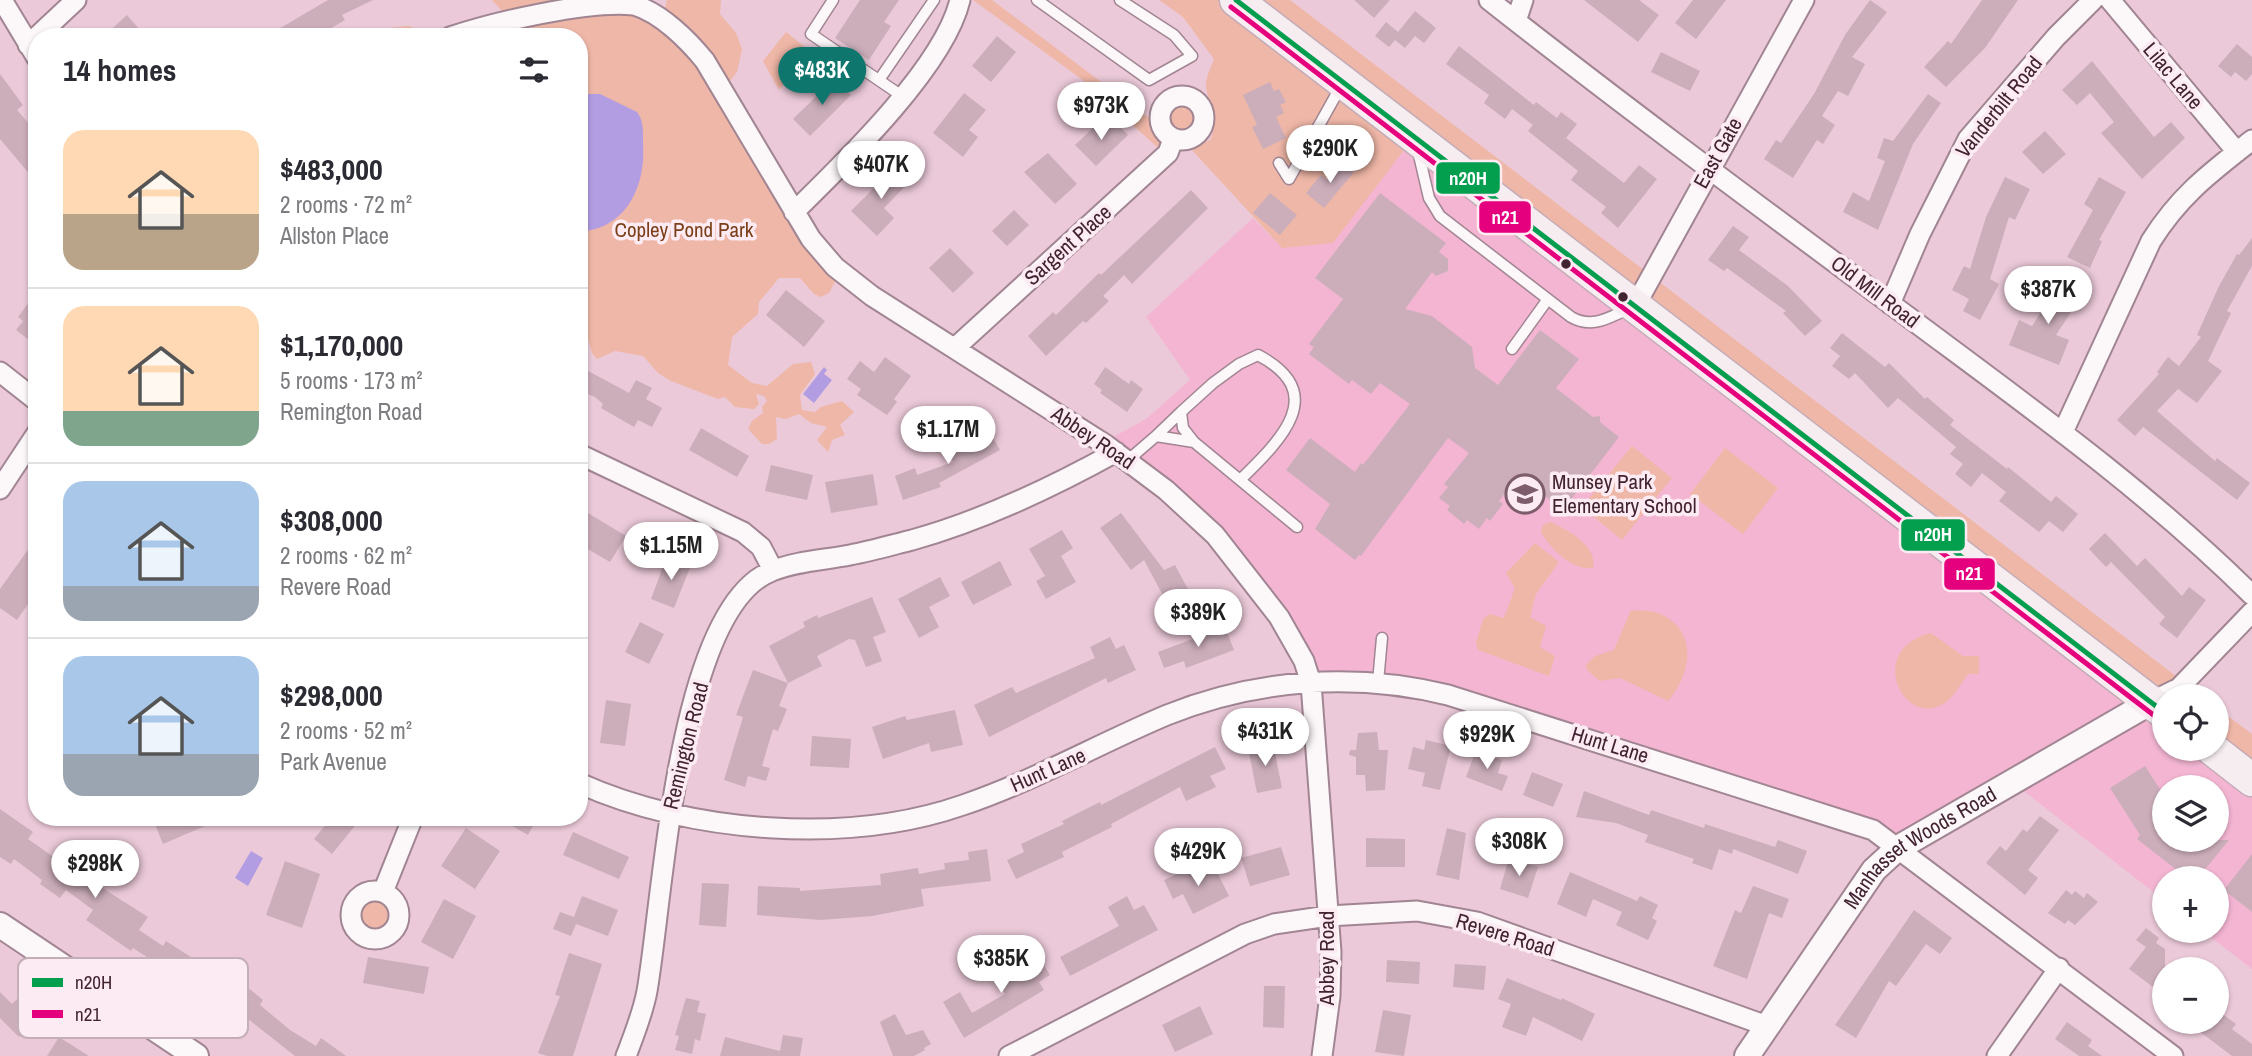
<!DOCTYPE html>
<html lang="en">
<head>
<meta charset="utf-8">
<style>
  :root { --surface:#fff; --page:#f2f2f3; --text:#2b2b33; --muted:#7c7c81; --line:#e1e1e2; --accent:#0f766e }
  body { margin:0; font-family:"Archivo Narrow",sans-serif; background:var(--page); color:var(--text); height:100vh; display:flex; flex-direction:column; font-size:26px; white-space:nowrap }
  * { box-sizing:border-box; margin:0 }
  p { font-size:23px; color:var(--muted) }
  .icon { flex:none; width:38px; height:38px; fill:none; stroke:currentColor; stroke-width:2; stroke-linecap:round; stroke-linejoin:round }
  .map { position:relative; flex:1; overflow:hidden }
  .side { position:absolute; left:28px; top:28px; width:560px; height:798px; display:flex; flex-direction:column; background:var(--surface); border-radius:28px; box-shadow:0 2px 5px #0004 }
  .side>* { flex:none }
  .controls { position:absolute; left:2152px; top:684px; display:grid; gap:14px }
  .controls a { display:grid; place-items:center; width:77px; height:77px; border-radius:50%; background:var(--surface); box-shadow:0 2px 5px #0004; font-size:35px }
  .price { position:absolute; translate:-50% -60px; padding:0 16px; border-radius:24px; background:#fff; color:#222; font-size:23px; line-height:46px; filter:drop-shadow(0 2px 4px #0008) }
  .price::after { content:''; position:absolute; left:50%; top:42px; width:21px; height:16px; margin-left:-10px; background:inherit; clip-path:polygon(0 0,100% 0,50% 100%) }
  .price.selected { background:var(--accent); color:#fff }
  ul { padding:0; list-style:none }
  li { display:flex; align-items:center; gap:21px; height:175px; padding:0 35px }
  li+li { border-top:2px solid var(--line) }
  li span { display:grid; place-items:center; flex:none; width:196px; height:140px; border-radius:21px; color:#555 }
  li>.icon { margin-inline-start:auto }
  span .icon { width:84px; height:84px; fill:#fffc; stroke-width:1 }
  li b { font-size:30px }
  h2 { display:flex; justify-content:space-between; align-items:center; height:84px; padding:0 35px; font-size:30px }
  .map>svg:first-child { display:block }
</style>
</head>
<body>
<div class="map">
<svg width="2252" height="1056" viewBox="0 0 2252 1056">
  <rect width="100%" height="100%" fill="#ebc9d8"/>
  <path fill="#f3b5d2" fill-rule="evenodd" d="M1415,137L2165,713V749H2211L2252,781V969L2203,931H2217V878H2165V901L2012,782L1898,848L1448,695L1311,683L1263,594L1104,442L1146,419L1190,380L1146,317L1253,218L1282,248ZM2165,788H2217V840H2165Z"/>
  <path fill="#efb7a7" d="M492,0H646L663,15L667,0H721L720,14L736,33L742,49L737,72L730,81L720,84L837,278L829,293L821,297L814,294L800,278H779L759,302L758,314L732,337L728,365L752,383L767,386L793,364L811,362L815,374L800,395L802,410L815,412L821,407L842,401L854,412L840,425L845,435L832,440L828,452L817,440L827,427L811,423L799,414L786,419L776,417L777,439L769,444H762L748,429L752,421L763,413L762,407L767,401L764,396L756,394L759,404L754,409L735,407L725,397L718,399L671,381L658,373L643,356L615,351L597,359L592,353L584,326L579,324V37H450L505,14Z
    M973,0H992L1161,127C1158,107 1171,91 1193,99L1204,115L1200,132C1190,141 1178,142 1165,154L1080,78Z
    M1159,0H1290L2202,696H2165L1414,137L1333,243L1282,248L1192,150L1211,139C1218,114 1210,109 1206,87C1205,79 1211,67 1214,59L1183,17Z
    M409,26L430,37H374L390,28Z
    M786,32L810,51L779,90L763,61Z
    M1632,446L1672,478L1622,540L1582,507Z
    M1725,448L1778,488L1743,534L1690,494Z
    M1550,522C1567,529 1598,546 1593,568C1572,571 1551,549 1541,532L1543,525Z
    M1535,543L1559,562L1536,594L1530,617L1546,626L1540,647L1555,656L1549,676L1478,650L1476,643L1483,619L1490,614L1504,618L1515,588L1506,573Z
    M1631,610C1639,611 1650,610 1658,613C1699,630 1692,673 1668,701L1620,678L1600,681L1587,670L1586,665L1595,656L1614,650Z
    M1931,633L1963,656H1979V674H1968C1961,683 1953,699 1943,704C1903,728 1865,649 1931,633Z
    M2217,708L2252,734V781L2217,749Z
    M352 915a23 23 0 1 1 46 0a23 23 0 1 1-46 0Z"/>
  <path fill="#b29de2" d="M587,94H600L637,112C644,121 643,133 643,144C646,187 626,229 579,232V97Z
    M824,367L827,370L824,374L832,380L814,403L803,394Z
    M251,851L263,858L248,886L235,878Z"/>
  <path fill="#ccaebb" d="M328,0H373L342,15L345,20L316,37H265Z
    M860,0H899L884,22L891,26L869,60L835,38Z
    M1354,0H1390L1374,18Z
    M1584,0H1639L1659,15L1638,42Z
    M1693,0H1726L1696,39L1675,23Z
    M1870,0L1887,12L1852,57L1865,64L1848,96L1838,91L1822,116L1835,125L1823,144L1817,140L1793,178L1764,159L1776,140L1781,143L1814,94L1845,35Z
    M1982,0H2018L1985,48L1946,87L1924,67L1948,41L1951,44Z
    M1415,11L1436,28L1424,43L1415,36L1405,48L1395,40L1389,47L1375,36L1386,22L1398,32Z
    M127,15L140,30L133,37H103Z
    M997,36L1016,52L991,82L972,66Z
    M2237,44L2252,57V74L2246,81L2235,72L2231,77L2218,66Z
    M1459,46L1534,105L1536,102L1557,118L1561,112L1577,124L1566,138L1624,183L1639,165L1657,179L1618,228L1601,213L1606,207L1571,180L1578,171L1528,131L1533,125L1512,109L1505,119L1484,103L1489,95L1446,64Z
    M1661,52L1700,71L1690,91L1651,72Z
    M2092,61L2154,137L2171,122L2185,138L2142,179L2101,133L2114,122L2090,93L2077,105L2062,90Z
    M0,74L23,105L17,110L37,133V183L0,139Z
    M835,78L851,95L810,136L793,119Z
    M1270,82L1274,91L1279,89L1286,102L1280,105L1284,113L1276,117L1286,138L1263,149L1252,127L1257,125L1243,95Z
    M964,93L986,110L969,130L978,137L963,157L933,133Z
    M1928,94L1941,103L1913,144L1878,230L1843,212L1853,192L1869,201L1885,161L1877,158L1884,138L1893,141Z
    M1112,119L1128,135L1096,166L1075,145L1097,124L1102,129Z
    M2045,131L2066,154L2043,174L2022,152Z
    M1048,153L1077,184L1055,204L1024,172Z
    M1342,162L1354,172L1324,208L1306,193L1321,175L1327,180Z
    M896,166L911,180L884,208L894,218L877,236L851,211Z
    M2005,177L2030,189L2015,220L2009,217L1990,279L1999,284L1980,320L1963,311L1969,299L1952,290L1964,266L1970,269L1986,217Z
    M2099,177L2126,192L2099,240L2102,241L2090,268L2067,257L2093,210L2084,204Z
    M1191,190L1208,208L1132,284L1124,275L1103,296L1109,301L1086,323L1083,321L1046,356L1028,336L1053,312L1056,315L1099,273L1101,275Z
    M1270,193L1297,215L1280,235L1253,213Z
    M1380,193L1446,243L1439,252L1448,259V271L1436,276L1432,272L1405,309L1432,316L1472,347L1475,368L1498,385L1540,330L1579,359L1556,388L1593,417L1600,416V422L1619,437L1563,510L1518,475L1499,501L1503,504L1490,521L1487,518L1479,529L1467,520L1464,524L1447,510L1450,506L1439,498L1448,487L1444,484L1469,453L1448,438L1361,556L1359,555L1355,560L1315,529L1330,504L1286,470L1310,438L1355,472L1361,463L1363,465L1410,404L1380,383L1371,394L1352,380L1349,384L1309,354L1314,347L1309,344L1343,299L1315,278Z
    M1014,210L1029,225L1007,246L992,231Z
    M1733,226L1749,237L1739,250L1788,286L1822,321L1805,336L1783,313L1786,311L1727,268L1724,271L1708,260Z
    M2252,238V266L2227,311L2231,313L2208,361L2222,371L2197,403L2178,389L2157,411L2215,461L2217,458L2250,483L2237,500L2143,427L2135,436L2117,420L2159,374L2157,372L2168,357L2179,366L2201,337L2197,335L2219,286L2237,254L2239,255Z
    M950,248L974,273L953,293L929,268Z
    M2062,280L2083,294L2056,335L2069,340L2059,365L2009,345L2019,320L2032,326Z
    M786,290L825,321L804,347L766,315Z
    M37,291V346L16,330L23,321L18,317Z
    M1842,333L1885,367L1889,363L1925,399L1927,397L1954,420L1950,425L2007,469L2008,467L2051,502L2056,496L2078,514L2063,532L2049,521L2039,532L1999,501L2006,492L1982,473L1971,487L1955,474L1963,464L1950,454L1956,447L1898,398L1888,408L1855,373L1849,379L1832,366L1840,356L1830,348Z
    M885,357L911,376L894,399L897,402L887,415L857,395L861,389L847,379L860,361L874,372Z
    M579,366L629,393L636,380L652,388L646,399L662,408L652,427L638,420L634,427L601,408L603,404L595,397L579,391Z
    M1105,367L1129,384L1131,380L1143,389L1127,412L1100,393L1102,390L1094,384Z
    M701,428L749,456L737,477L689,450Z
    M988,429L1000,450L939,483L941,487L903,500L895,476L915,468L917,475L953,462L947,451Z
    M771,465L813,475L807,500L765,491Z
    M873,474L878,505L831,513L825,482Z
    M588,513L626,536L610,562L579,544V527Z
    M1121,513L1164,570L1175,565L1197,606L1174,616L1144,560L1131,570L1100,528Z
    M1062,530L1073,548L1061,556L1076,582L1046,599L1036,581L1045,576L1029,549Z
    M2105,533L2137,566L2145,558L2182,596L2189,587L2206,600L2177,638L2159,624L2165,617L2111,562L2106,567L2089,549Z
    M37,537V591L17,620L0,608V589Z
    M667,556L691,565L674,608L651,599Z
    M1000,561L1012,585L973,605L961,582Z
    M940,577L950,596L929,607L939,627L919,638L898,599Z
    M872,597L886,632L873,637L882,661L866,667L855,640L849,639L817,656L822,666L788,683L769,646L805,627L803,622L817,615L818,618Z
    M640,622L664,634L649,664L625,652Z
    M1225,627L1234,650L1186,668L1184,661L1164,668L1158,652Z
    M1110,637L1116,649L1124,645L1136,670L1108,683L1106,678L989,737L974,705L1012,687L1016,693L1095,658L1090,647Z
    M753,670L788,683L779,706L787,709L778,731L773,729L762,766L770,768L766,781L748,776L745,787L724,780L743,717L736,715Z
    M606,700L631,704L625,746L600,743Z
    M955,710L963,745L931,752L929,743L883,759L872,727L905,716L907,720Z
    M1377,732L1379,750H1388L1385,790L1366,791L1365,775H1356V757L1349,755L1350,750H1356L1358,733Z
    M812,736L851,739L849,768L810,766Z
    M1426,740L1451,746L1440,790L1422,786L1425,773L1408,769L1413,747L1424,750Z
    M1273,743L1282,788L1257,793L1248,748Z
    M1215,747L1226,769L1210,776L1216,787L1186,801L1180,787L1111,824L1112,827L1062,852L1064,857L1016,879L1007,860L1024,852L1021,844L1064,824L1062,821L1100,802L1101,805Z
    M1476,750L1502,760L1498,773L1508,776L1502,791L1466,777Z
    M2145,766L2165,797V840H2229L2198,878H2187L2137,839L2140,835L2110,788Z
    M1532,772L1563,784L1553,807L1523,795Z
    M1584,791L1649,815L1651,810L1704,828L1705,824L1775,847L1778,840L1807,851L1798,874L1733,849L1732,854L1719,849L1712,870L1692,863L1694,859L1645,842L1648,835L1616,823L1576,817Z
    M0,809L33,832L28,839L72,870L85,852L105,866L93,882L148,917L139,930L163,946L166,941L211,970L198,990L133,948L131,951L86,920L93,910L66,890L60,898L40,884L42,880L14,859L11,864L0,857Z
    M2040,816L2059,830L2028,870L2038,878L2025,895L1986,863L2000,846L2006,851L2023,829L2027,832Z
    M152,817H226L163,844Z
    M332,817H362L332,854L314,839Z
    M497,817H538L528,835Z
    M466,828L500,851L475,889L441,866Z
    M1447,828L1466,833L1459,880L1436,875Z
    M573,832L629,857L619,879L563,855Z
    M1366,838L1405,839V867H1366Z
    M1281,847L1290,875L1250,886L1241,858Z
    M987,849L991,881L921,889L924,906L872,916L821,920L757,915L758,886L800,888V891L881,885L880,874L918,868L919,874L945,869L944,863L969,860L968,852Z
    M2252,854V912L2224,890Z
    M1509,858L1538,867L1528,898L1500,889Z
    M285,861L320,874L302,928L266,915Z
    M1194,866L1198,874L1214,866L1229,896L1193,914L1183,894L1173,899L1164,880Z
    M1570,872L1637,901L1640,896L1658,905L1652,918L1657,921L1648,940L1616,925L1622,912L1593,899L1586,917L1557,904Z
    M702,883L729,884L726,927L699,925Z
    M1753,886L1789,899L1782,918L1769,913L1747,979L1713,966L1735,910L1741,913Z
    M2066,890L2072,895L2075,891L2084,898L2087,893L2098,902L2075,925L2068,920L2065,924L2048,913Z
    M582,896L618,910L608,936L576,924L571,936L553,929L560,912L574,917Z
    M1127,896L1134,910L1144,905L1158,930L1070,976L1060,957L1119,926L1108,907Z
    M444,899L476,916L453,959L421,942Z
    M1914,910L1952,938L1940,954L1926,944L1896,986L1889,981L1856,1038L1835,1025Z
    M2146,928L2159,938L2156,943L2165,949V996L2129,969L2146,947L2136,940Z
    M1036,952L1050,975L1039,982L1044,990L964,1038L943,1002L960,992L972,1013L1005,994L994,977Z
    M569,953L602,964L573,1056H547L538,1053L560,996L555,995Z
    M368,957L429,967L424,994L363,983Z
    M1387,960L1420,962L1419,984L1386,982Z
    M1455,964L1486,966L1484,990L1453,987Z
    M1507,978L1561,1000L1562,998L1595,1014L1582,1041L1533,1017L1526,1036L1502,1027L1511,1004L1498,999Z
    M240,981L263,1000L260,1005L290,1030L316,1046L321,1038L346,1056H295L224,1000Z
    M1264,986H1285L1284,1028L1263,1027Z
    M0,992L12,1004L18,998L38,1017L19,1037L0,1018Z
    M686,998L700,1001L697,1012L706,1014L700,1041L695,1039L692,1054L675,1050L679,1036L675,1035Z
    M1200,1006L1213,1034L1175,1052L1162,1025Z
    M1383,1010L1411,1015L1404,1056L1375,1052Z
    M2217,1010L2236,1024L2232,1029L2252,1044V1056H2232L2199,1031L2206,1022H2217Z
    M895,1014L906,1035L923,1030L931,1044L924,1048L925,1050L914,1056H893L880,1022Z
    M2067,1022L2092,1040L2088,1046L2102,1056H2079L2055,1039Z
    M783,1035L803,1038L800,1056H720L725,1037L780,1051Z
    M59,1037L89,1056H47Z"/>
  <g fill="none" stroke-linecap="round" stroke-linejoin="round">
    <g stroke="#a18592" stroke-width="13">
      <path id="service" d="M833,0L811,34L902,96
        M1037,0L1149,80L1192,56L1174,35L1120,0
        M879,80L934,0
        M1418,151L1429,198L1440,216L1571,317C1592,329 1608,318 1628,309
        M1279,163L1289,179L1341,86
        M1512,349L1548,299
        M1181,412L1156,436L1194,442L1240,480C1281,440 1330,393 1258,355L1239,364L1213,383L1181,412L1183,428L1194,442
        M1127,461L1156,436
        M1240,480L1297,527
        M1378,682L1382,638"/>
    </g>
    <g stroke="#a18592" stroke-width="23">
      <path id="minor" d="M2,0L37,58
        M1489,0C1626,108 1767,212 1907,316C2025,404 2147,491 2252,595
        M2110,0L2237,152
        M1516,21L1523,0
        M450,37C495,22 589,0 634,5C661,13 688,40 705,61L811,239L835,267L872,296L1106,445L1166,490L1215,535L1279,617L1304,661L1311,683L1331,952L1330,996L1322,1056
        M28,45L76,0
        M1160 118a22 22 0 1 1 44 0a22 22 0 1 1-44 0Z
        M794,212C844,163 944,67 960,0
        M1890,304L1920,234L1968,139L2056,37L2093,0
        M1635,306L1804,0
        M956,347L1168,153L1173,139
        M0,372L37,401
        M2063,432L2151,241C2180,195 2210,173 2252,140
        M579,454L743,532L761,547L773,570
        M0,489L37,433
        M2151,702L2179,688L2252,612
        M579,783C689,833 848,845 963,805C1034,781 1098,744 1167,715C1256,679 1355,672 1448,695L1873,830L2173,1056
        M351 915a24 24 0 1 1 48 0a24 24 0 1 1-48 0Z
        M383,892L413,817
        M626,1056C634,1035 643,1013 647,991C663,901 677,607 772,571C796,561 825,560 850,555C871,551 892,545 912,540C984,520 1051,488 1116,452
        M1009,1056L1245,934L1274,924L1328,916L1417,911L1477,922L1767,1026
        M1997,1056L2059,968"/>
    </g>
    <g stroke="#a18592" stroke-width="28">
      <g id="tertiary">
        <path d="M0,925L196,1056"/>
        <path id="s1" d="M1747,1056L1874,870L1898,848L2151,702"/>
      </g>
    </g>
    <g stroke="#c4acb7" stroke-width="35">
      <path id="primary" d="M1236,0L2165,713
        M2212,749L2252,780"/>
    </g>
    <use href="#service" stroke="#fcf7f9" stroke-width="10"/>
    <use href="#minor" stroke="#fcf7f9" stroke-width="19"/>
    <use href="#tertiary" stroke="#fcf7f9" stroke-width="24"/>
    <use href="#primary" stroke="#f6edf1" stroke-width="32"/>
    <g stroke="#fcebf2" stroke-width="10">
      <path id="bus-1" d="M1236,0L2165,713"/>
    </g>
    <g stroke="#fcebf2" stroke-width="10">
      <path id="bus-2" d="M1231,7L2160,720"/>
    </g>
    <use href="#bus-1" stroke="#039f4f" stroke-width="5"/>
    <use href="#bus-2" stroke="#e5007d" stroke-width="5"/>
  </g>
  <defs>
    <g id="school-ring" transform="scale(2.0125)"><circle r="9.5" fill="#fcebf2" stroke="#7d5d6c" stroke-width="1.5"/><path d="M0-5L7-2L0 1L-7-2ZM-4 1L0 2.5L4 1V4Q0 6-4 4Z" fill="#7d5d6c"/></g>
  </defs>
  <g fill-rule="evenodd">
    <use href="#school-ring" x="1525" y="494"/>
  </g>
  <g fill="#422332" stroke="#fcebf2" stroke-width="2.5">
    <circle cx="1566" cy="264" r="6"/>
    <circle cx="1623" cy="297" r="6"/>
  </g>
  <g text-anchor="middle" stroke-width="7" stroke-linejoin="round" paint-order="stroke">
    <g font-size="21" fill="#422332" stroke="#fcebf2">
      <text transform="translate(2173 76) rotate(50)" y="7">Lilac Lane</text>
      <text transform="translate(1999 107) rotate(-51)" y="7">Vanderbilt Road</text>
      <text transform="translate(1718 153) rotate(-61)" y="7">East Gate</text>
      <text transform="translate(1068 245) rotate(-42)" y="7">Sargent Place</text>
      <text transform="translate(1875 292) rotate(37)" y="7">Old Mill Road</text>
      <text transform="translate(1093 438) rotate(34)" y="7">Abbey Road</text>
      <text transform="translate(1610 745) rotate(17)" y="7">Hunt Lane</text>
      <text transform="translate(686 746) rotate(-76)" y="7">Remington Road</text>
      <text transform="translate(1048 770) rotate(-24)" y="7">Hunt Lane</text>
      <text dy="7" stroke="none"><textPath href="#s1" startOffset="275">Manhasset Woods Road</textPath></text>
      <text transform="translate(1505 935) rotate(17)" y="7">Revere Road</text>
      <text transform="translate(1327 958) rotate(-90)" y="7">Abbey Road</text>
    </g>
    <g font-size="21" fill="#7b3f19" stroke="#fcebf2">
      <text x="684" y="237">Copley Pond Park</text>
    </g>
    <g font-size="21" fill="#422332" stroke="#fcebf2" text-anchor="start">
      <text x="1552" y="489">Munsey Park<tspan x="1552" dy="24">Elementary School</tspan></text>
    </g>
  </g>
  <rect x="18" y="958" width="230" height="80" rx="10" fill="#fcebf2" stroke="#c4afb8" stroke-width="2"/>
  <rect x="32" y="978" width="31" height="9" fill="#039f4f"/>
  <rect x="32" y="1010" width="31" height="8" fill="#e5007d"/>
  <g font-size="19" fill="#422332">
    <text x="75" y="989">n20H</text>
    <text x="75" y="1021">n21</text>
  </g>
  <g stroke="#fcebf2" stroke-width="2.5">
    <rect x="1435" y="161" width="66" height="34" rx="7" fill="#039f4f"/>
    <rect x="1478" y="200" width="54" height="34" rx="7" fill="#e5007d"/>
    <rect x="1900" y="518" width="66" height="34" rx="7" fill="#039f4f"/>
    <rect x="1943" y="557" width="53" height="34" rx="7" fill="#e5007d"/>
  </g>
  <g font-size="19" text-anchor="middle" font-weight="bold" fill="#fff">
    <text x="1468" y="185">n20H</text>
    <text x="1505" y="224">n21</text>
    <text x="1933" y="541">n20H</text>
    <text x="1969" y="580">n21</text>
  </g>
</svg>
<div class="controls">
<a><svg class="icon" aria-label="locate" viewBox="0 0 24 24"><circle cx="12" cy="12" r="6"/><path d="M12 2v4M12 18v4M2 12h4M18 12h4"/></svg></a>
<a><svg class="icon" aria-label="layers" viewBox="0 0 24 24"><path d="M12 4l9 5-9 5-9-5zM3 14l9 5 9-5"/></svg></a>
<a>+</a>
<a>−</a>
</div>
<b class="price selected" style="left:822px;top:107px">$483K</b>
<b class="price" style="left:1101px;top:142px">$973K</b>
<b class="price" style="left:1330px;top:185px">$290K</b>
<b class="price" style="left:881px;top:201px">$407K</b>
<b class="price" style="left:2048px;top:326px">$387K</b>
<b class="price" style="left:948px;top:466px">$1.17M</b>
<b class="price" style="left:671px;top:582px">$1.15M</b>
<b class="price" style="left:1198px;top:649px">$389K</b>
<b class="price" style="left:1265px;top:768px">$431K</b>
<b class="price" style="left:1487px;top:771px">$929K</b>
<b class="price" style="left:1519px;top:878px">$308K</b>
<b class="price" style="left:1198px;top:888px">$429K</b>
<b class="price" style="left:95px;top:900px">$298K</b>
<b class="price" style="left:1001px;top:995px">$385K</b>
<section class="side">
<h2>14 homes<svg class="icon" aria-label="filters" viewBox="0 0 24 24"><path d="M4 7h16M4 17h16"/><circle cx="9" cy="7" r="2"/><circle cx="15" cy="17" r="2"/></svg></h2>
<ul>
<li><span style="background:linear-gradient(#ffd9b3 60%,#b9a48a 0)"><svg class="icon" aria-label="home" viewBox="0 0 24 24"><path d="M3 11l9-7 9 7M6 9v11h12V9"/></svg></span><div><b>$483,000</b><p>2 rooms · 72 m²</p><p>Allston Place</p></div></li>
<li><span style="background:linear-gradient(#ffd9b3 75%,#7fa58c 0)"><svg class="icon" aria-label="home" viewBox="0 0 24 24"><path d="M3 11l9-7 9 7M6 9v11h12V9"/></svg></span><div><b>$1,170,000</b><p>5 rooms · 173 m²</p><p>Remington Road</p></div></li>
<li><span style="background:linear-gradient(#a9c7e8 75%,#9aa5b1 0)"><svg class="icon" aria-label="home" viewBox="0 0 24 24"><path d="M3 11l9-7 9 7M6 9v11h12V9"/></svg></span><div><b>$308,000</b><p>2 rooms · 62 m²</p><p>Revere Road</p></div></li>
<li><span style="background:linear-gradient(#a9c7e8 70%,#9aa5b1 0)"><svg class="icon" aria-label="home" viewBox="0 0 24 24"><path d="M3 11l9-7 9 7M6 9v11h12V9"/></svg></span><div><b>$298,000</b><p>2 rooms · 52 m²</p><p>Park Avenue</p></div></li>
</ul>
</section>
</div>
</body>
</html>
